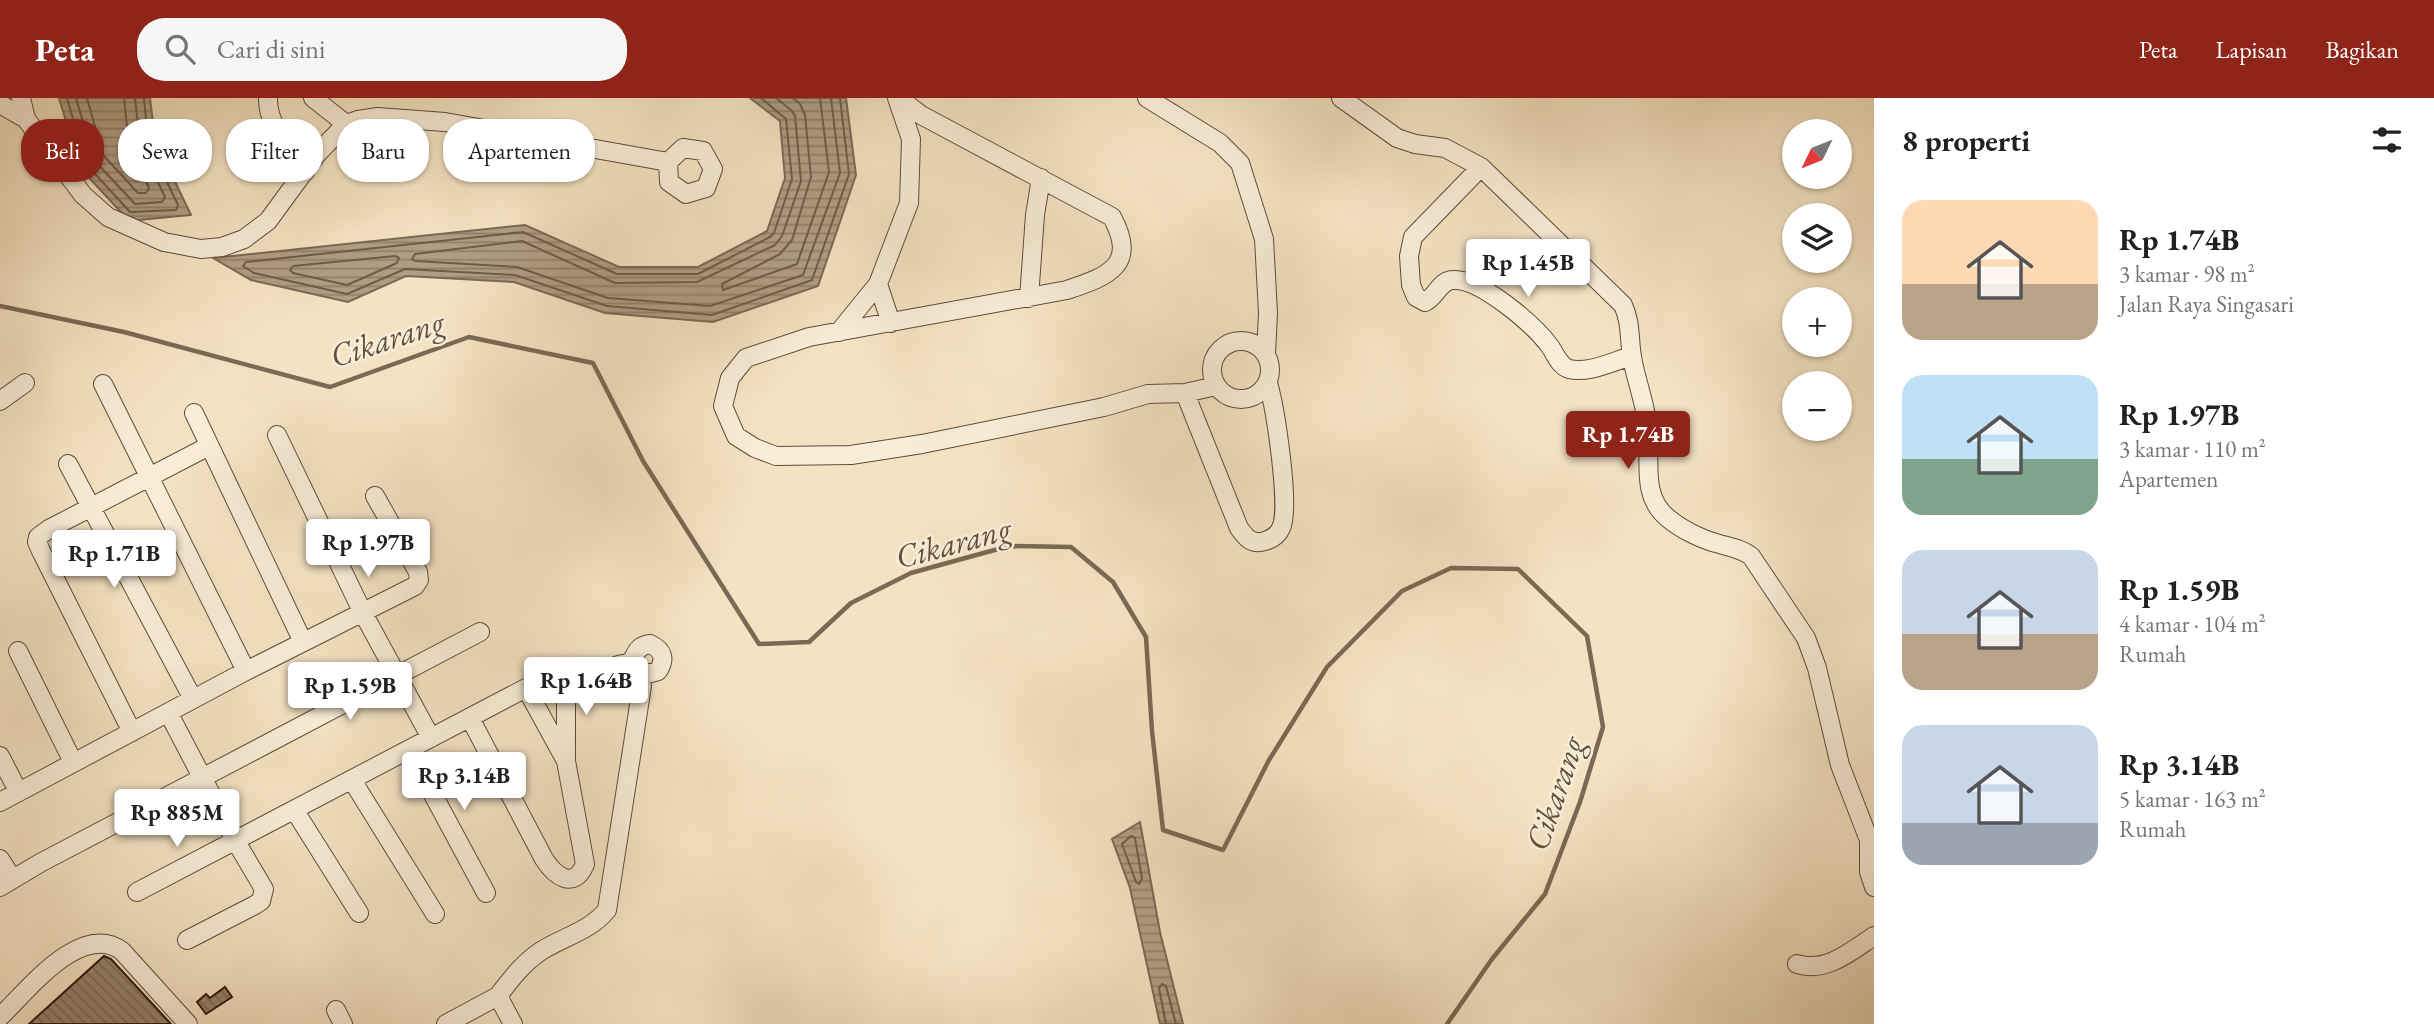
<!DOCTYPE html>
<html lang="id">
<head>
<meta charset="utf-8">
<style>
  :root { --surface:#fff; --page:#f6f6f6; --text:#202124; --muted:#757577; --accent:#8f2418 }
  body { margin:0; font-family:"EB Garamond",serif; background:var(--page); color:var(--text); height:100vh; display:flex; flex-direction:column; font-size:26px; white-space:nowrap }
  * { box-sizing:border-box; margin:0 }
  p { font-size:23px; color:var(--muted) }
  .icon { flex:none; width:38px; height:38px; fill:none; stroke:currentColor; stroke-width:2; stroke-linecap:round; stroke-linejoin:round }
  .map { position:relative; flex:1; overflow:hidden }
  .details { display:flex; flex-direction:column; background:var(--surface); width:560px }
  .details>* { flex:none }
  .top-card { position:absolute; left:21px; top:21px; width:665px; height:63px; display:flex; gap:14px }
  .needle { width:46px; rotate:227deg }
  .buttons { position:absolute; left:1782px; top:21px; display:grid; gap:14px }
  .buttons a { display:grid; place-items:center; width:70px; height:70px; border-radius:50%; background:var(--surface); box-shadow:0 2px 5px #0004; font-size:35px }
  .price { position:absolute; translate:-50% -60px; padding:0 16px; border-radius:7px; background:#fff; color:#222; font-size:23px; line-height:46px; filter:drop-shadow(0 2px 4px #0008) }
  .price::after { content:''; position:absolute; left:50%; top:42px; width:21px; height:16px; margin-left:-10px; background:inherit; clip-path:polygon(0 0,100% 0,50% 100%) }
  .price.selected { background:var(--accent); color:#fff }
  ul { padding:0; list-style:none }
  li { display:flex; align-items:center; gap:21px; height:175px; padding:0 28px }
  li span { display:grid; place-items:center; flex:none; width:196px; height:140px; border-radius:21px; color:#555 }
  li>.icon { margin-inline-start:auto }
  span .icon { width:84px; height:84px; fill:#fffc; stroke-width:1 }
  li b { font-size:30px }
  h2 { display:flex; justify-content:space-between; align-items:center; height:84px; padding:0 28px; font-size:30px }
  .chip { padding:0 24px; border-radius:28px; background:var(--surface); box-shadow:0 2px 5px #0004; font-size:24px; line-height:63px }
  .chip.selected { background:var(--accent); color:#fff }
  header { display:flex; align-items:center; gap:42px; box-sizing:border-box; height:98px; padding:0 35px; background:var(--accent); color:#fff }
  header strong { font-size:33px }
  nav { display:flex; gap:38px; margin-inline-start:auto; font-size:24px }
  .search { width:490px; height:63px; background:var(--page); display:flex; align-items:center; gap:18px; box-sizing:border-box; padding:0 24px; border-radius:28px; color:var(--muted); font-size:26px }
  main { display:flex; flex:1; min-height:0 }
  .map>svg:first-child { display:block }
</style>
</head>
<body>
<header>
<strong>Peta</strong>
<div class="search"><svg class="icon" aria-label="search" viewBox="0 0 24 24"><circle cx="10" cy="10" r="6"/><path d="M15 15l6 6"/></svg>Cari di sini</div>
<nav><a>Peta</a><a>Lapisan</a><a>Bagikan</a></nav>
</header>
<main>
<div class="map">
<svg width="1874" height="926" viewBox="0 0 1874 926">
  <defs>
    <pattern id="water-rules" width="6" height="5" patternUnits="userSpaceOnUse" patternTransform="scale(1.75)"><rect width="6" height="5" fill="#b09e84"/><path d="M0 2.5h6" fill="none" stroke="#8f806a"/></pattern>
    <pattern id="building-back-hatch" width="6" height="6" patternUnits="userSpaceOnUse" patternTransform="scale(1.75)"><rect width="6" height="6" fill="#94826b"/><path d="M-1 5l2 2M0 0l6 6M5-1l2 2" fill="none" stroke="#796a56"/></pattern>
  </defs>
  <rect width="100%" height="100%" fill="#f4e3c3"/>
  <filter id="stains"><feTurbulence type="fractalNoise" baseFrequency=".00286" numOctaves="4"/><feColorMatrix values="0 0 0 0 .2 0 0 0 0 .09 0 0 0 0 .02 0 0 0 .5 -.17"/></filter>
  <radialGradient id="worn" r=".72"><stop offset=".6" stop-color="#630" stop-opacity="0"/><stop offset="1" stop-color="#630" stop-opacity=".3"/></radialGradient>
  <path fill="url(#water-rules)" stroke="#7b6954" stroke-width="2" d="M59,0H150L155,42L191,117L129,123L80,70Z
    M750,0H846L856,77L818,188L713,224L605,215L514,184L406,178L348,204L251,182L213,160L525,127L619,169H698L767,133L785,80L780,23Z
    M1140,724L1160,834L1183,926H1160L1130,790L1112,741Z"/>
  <g fill="none" stroke-linecap="round" stroke-linejoin="round">
    <path stroke="#6e5c48" stroke-width="2" d="M67,0L86,66L130,114L176,112L178,107L148,44L144,0
      M76,0L94,62L135,106L162,104L165,99L140,47L135,0
      M87,0L103,57L138,95H146L149,90L129,48L124,0
      M761,0L786,21L792,81L774,135L770,139L698,176H617L523,134L246,164L243,168L254,175L347,196L405,171L515,177L607,208L712,217L812,182L849,76L840,0
      M776,0L791,12L795,18L801,83L782,138L775,147L697,184L615,185L522,143L415,156L412,161L415,163L517,169L608,200L710,208L803,177L840,75L831,0
      M793,0L800,6L805,17L811,79L792,142L780,156L722,186L723,192L797,166L829,74L820,0
      M395,158L399,160L397,165L347,187L293,175L290,172L293,168Z
      M1131,738L1135,740L1142,781L1139,786L1136,784L1122,746Z
      M1166,926L1159,890L1162,886L1166,888L1176,926"/>
    <path stroke="#7b6954" stroke-width="4.5" d="M0,208L124,234L330,289L469,239L593,265L643,363L759,546L809,544L851,505L911,475L1009,448L1071,449L1113,484L1146,539L1152,633L1163,732L1223,752L1269,662L1327,569L1402,493L1451,470L1518,471L1587,538L1603,629L1580,704L1545,796L1492,861L1447,926"/>
  </g>
  <path fill="url(#building-back-hatch)" stroke="#2c190b" stroke-width="2" d="M104,858L111,861L171,926H29Z
    M225,889L232,899L206,916L197,904L206,896L210,900Z"/>
  <g fill="none" stroke-linecap="round" stroke-linejoin="round">
    <g stroke="#5e4c39" stroke-width="20">
      <path id="minor" d="M21,0L26,21L83,97L108,119L164,144L201,151L222,149L244,141L268,123L317,56L346,26L358,22L378,19L445,24L668,64
        M268,0C267,27 290,52 305,74
        M313,0L346,26
        M899,0L921,17L1112,119C1138,167 1109,178 1067,192L809,239L746,260L730,280L723,308L736,338L755,350L776,358L851,357L922,346L1104,309L1148,296L1185,295L1216,288
        M1147,0L1220,45L1240,65L1264,141L1268,215L1266,255
        M1341,0L1397,40L1415,46L1445,50L1481,69L1623,207C1631,224 1629,240 1632,259C1636,283 1646,307 1648,331C1651,362 1640,399 1669,421C1681,431 1701,441 1716,445C1729,449 1740,450 1751,458L1806,540L1817,570L1840,667L1869,742V774L1874,789
        M0,6L26,21
        M683,50L703,53L713,71L706,90L686,96L669,84L668,64Z
        M1481,69L1413,139L1409,158L1411,187L1416,199L1425,204C1436,199 1440,182 1453,182C1480,180 1533,226 1549,247C1555,255 1559,268 1569,271C1588,276 1614,263 1632,258
        M878,186L891,225
        M1029,200L1035,117L1041,80
        M839,234L878,186L909,105L911,41L897,0
        M1212 272a29 29 0 1 1 58 0a29 29 0 1 1-58 0Z
        M103,286L246,573
        M1185,295L1239,430C1246,440 1252,447 1265,443C1272,441 1278,437 1281,430C1291,410 1275,309 1268,285
        M0,303L25,285
        M194,315L303,544
        M277,337L363,515L431,640
        M68,366L193,601
        M650,546C663,552 666,561 658,573L640,578L626,594C611,596 597,580 613,569C618,566 625,566 631,564C637,554 637,548 650,546Z
        M18,553L73,664
        M169,616L235,742L264,791L261,803L255,807L187,842
        M470,620L544,761C555,778 574,793 585,766L566,663L526,590
        M132,634L41,453L37,444L38,439L49,431L209,348
        M409,652L486,795
        M0,658L18,693
        M352,682L435,816
        M0,704L246,573L415,488L419,482L418,474L375,398
        M295,713L359,815
        M0,761L12,780
        M0,789L40,765L480,534
        M137,794L526,590L566,575V663
        M1797,866C1826,875 1850,854 1874,838
        M498,898C511,881 523,865 541,853C563,839 590,833 607,812L642,588L640,578L629,564
        M336,912L343,926
        M0,919C28,892 81,823 122,853L188,926
        M446,926L498,898L513,926"/>
    </g>
    <use href="#minor" stroke="#f8edd8" stroke-width="18"/>
  </g>
  <g text-anchor="middle" stroke-width="5" stroke-linejoin="round" paint-order="stroke">
    <g font-size="33" font-style="italic" fill="#614e3b" stroke="#f8edd8">
      <text transform="translate(387 240) rotate(-18)" y="12">Cikarang</text>
      <text transform="translate(953 444) rotate(-15)" y="12">Cikarang</text>
      <text transform="translate(1554 695) rotate(-71)" y="12">Cikarang</text>
    </g>
  </g>
  <rect width="100%" height="100%" filter="url(#stains)"/>
  <rect width="100%" height="100%" fill="url(#worn)"/>
</svg>
<div class="buttons">
<a><svg class="needle" viewBox="-14 -14 28 28"><path d="M0-13l5 13h-10z" fill="#e53935"/><path d="M0 13l5-13h-10z" fill="#757577"/></svg></a>
<a><svg class="icon" aria-label="layers" viewBox="0 0 24 24"><path d="M12 4l9 5-9 5-9-5zM3 14l9 5 9-5"/></svg></a>
<a>+</a>
<a>−</a>
</div>
<b class="price" style="left:1528px;top:201px">Rp 1.45B</b>
<b class="price selected" style="left:1628px;top:373px">Rp 1.74B</b>
<b class="price" style="left:368px;top:481px">Rp 1.97B</b>
<b class="price" style="left:114px;top:492px">Rp 1.71B</b>
<b class="price" style="left:586px;top:619px">Rp 1.64B</b>
<b class="price" style="left:350px;top:624px">Rp 1.59B</b>
<b class="price" style="left:464px;top:714px">Rp 3.14B</b>
<b class="price" style="left:177px;top:751px">Rp 885M</b>
<div class="top-card">
<a class="chip selected">Beli</a>
<a class="chip">Sewa</a>
<a class="chip">Filter</a>
<a class="chip">Baru</a>
<a class="chip">Apartemen</a>
</div>
</div>
<section class="details">
<h2>8 properti<svg class="icon" aria-label="filters" viewBox="0 0 24 24"><path d="M4 7h16M4 17h16"/><circle cx="9" cy="7" r="2"/><circle cx="15" cy="17" r="2"/></svg></h2>
<ul>
<li><span style="background:linear-gradient(#ffd9b3 60%,#b9a48a 0)"><svg class="icon" aria-label="home" viewBox="0 0 24 24"><path d="M3 11l9-7 9 7M6 9v11h12V9"/></svg></span><div><b>Rp 1.74B</b><p>3 kamar · 98 m²</p><p>Jalan Raya Singasari</p></div></li>
<li><span style="background:linear-gradient(#bfe0f5 60%,#7fa58c 0)"><svg class="icon" aria-label="home" viewBox="0 0 24 24"><path d="M3 11l9-7 9 7M6 9v11h12V9"/></svg></span><div><b>Rp 1.97B</b><p>3 kamar · 110 m²</p><p>Apartemen</p></div></li>
<li><span style="background:linear-gradient(#c9d6e8 60%,#b9a48a 0)"><svg class="icon" aria-label="home" viewBox="0 0 24 24"><path d="M3 11l9-7 9 7M6 9v11h12V9"/></svg></span><div><b>Rp 1.59B</b><p>4 kamar · 104 m²</p><p>Rumah</p></div></li>
<li><span style="background:linear-gradient(#c9d6e8 70%,#9aa5b1 0)"><svg class="icon" aria-label="home" viewBox="0 0 24 24"><path d="M3 11l9-7 9 7M6 9v11h12V9"/></svg></span><div><b>Rp 3.14B</b><p>5 kamar · 163 m²</p><p>Rumah</p></div></li>
</ul>
</section>
</main>
</body>
</html>
